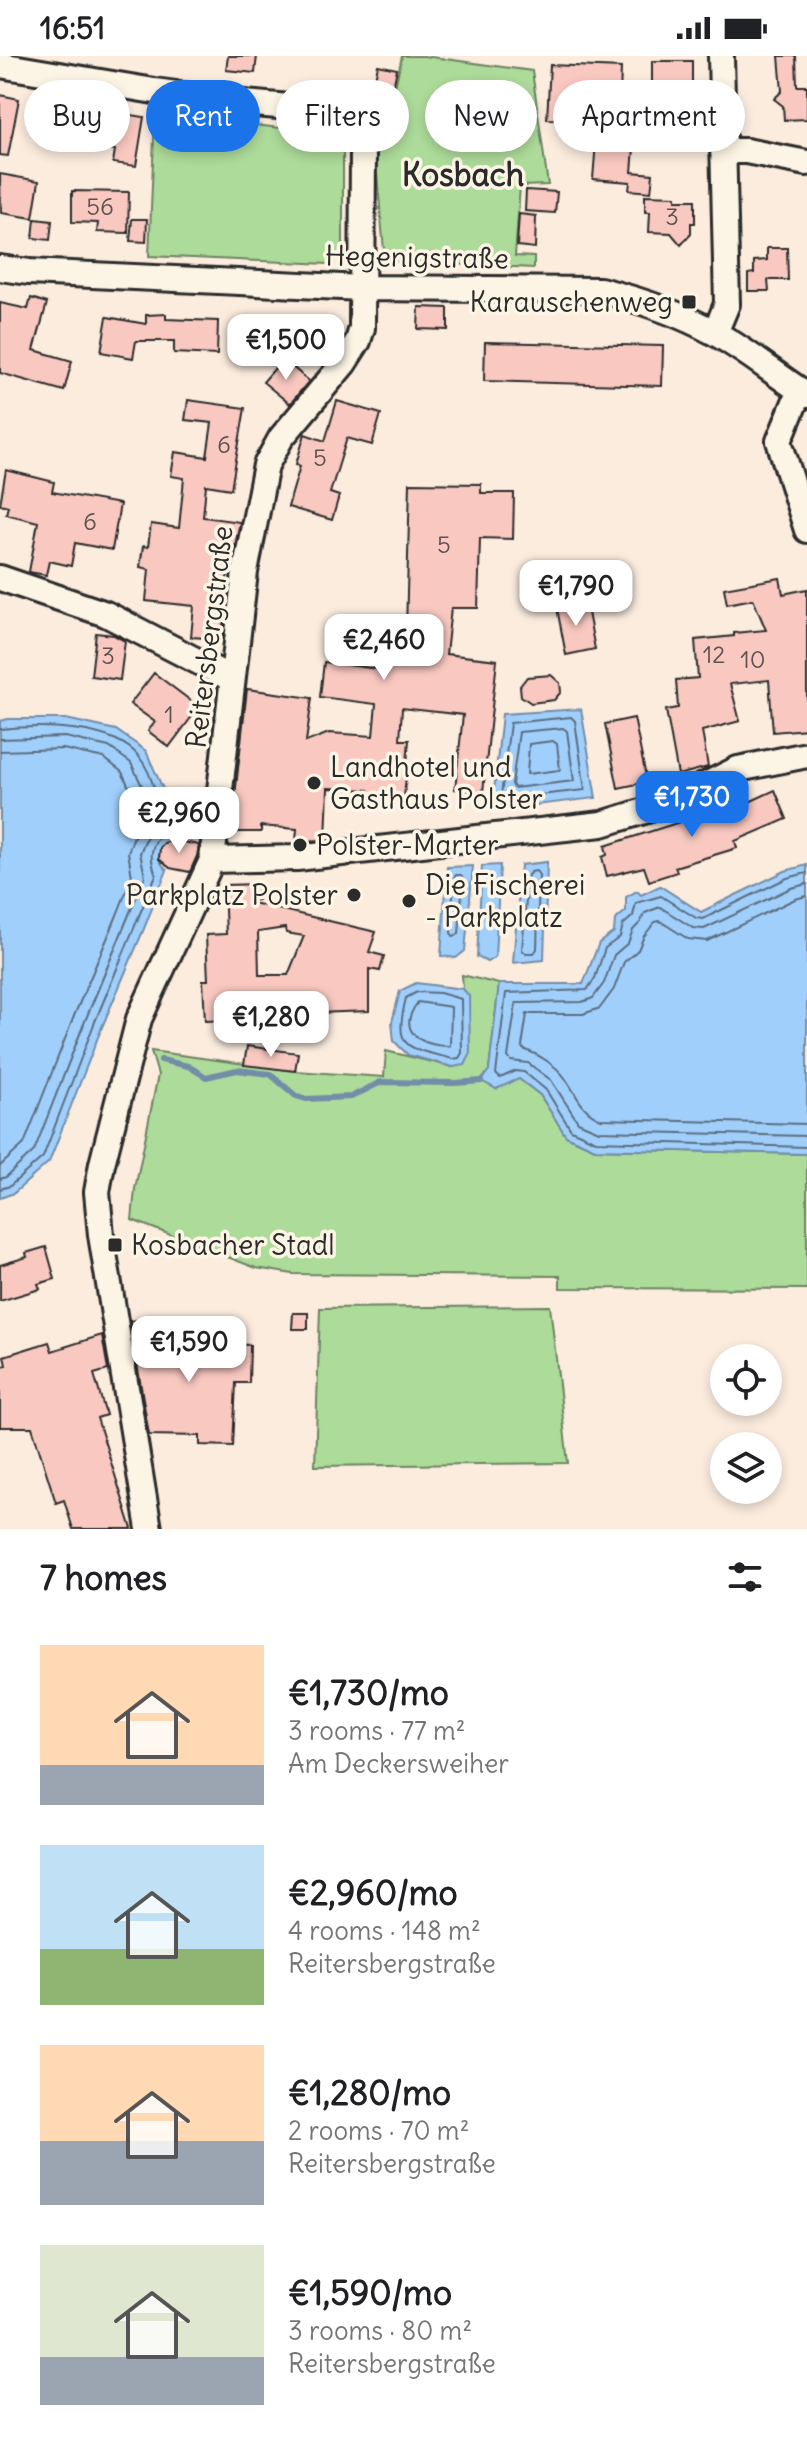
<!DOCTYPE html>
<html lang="en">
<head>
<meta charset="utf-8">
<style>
  :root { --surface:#fff; --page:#f2f2f2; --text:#202124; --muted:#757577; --accent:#1a73e8 }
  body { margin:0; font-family:Delius,sans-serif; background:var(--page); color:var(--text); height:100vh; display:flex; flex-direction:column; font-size:30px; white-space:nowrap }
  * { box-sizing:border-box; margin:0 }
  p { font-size:26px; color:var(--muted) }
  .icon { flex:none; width:44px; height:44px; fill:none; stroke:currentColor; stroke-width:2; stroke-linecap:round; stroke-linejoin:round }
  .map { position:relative; height:1473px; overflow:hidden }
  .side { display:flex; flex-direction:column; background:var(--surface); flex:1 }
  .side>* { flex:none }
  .top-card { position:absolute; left:24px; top:24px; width:760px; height:72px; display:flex; gap:16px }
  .fabs { position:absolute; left:710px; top:1288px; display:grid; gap:16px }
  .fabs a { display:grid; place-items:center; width:72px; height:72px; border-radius:50%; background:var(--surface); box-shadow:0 4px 12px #0003; font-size:40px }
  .price { position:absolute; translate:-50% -68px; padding:0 18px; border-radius:16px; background:#fff; color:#222; font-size:26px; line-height:52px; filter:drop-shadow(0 2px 4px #0008) }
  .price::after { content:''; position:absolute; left:50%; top:48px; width:24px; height:18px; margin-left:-12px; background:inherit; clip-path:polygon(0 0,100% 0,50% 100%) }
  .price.active { background:var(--accent); color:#fff }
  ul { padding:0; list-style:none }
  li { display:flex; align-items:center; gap:24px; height:200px; padding:0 40px }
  li span { display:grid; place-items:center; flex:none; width:224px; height:160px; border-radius:0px; color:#555 }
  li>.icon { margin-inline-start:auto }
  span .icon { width:96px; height:96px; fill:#fffc; stroke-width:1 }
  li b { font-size:34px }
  h2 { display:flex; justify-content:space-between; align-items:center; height:96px; padding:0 40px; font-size:34px }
  .tag { padding:0 28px; border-radius:36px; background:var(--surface); box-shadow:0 4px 12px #0003; font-size:28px; line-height:72px }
  .tag.active { background:var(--accent); color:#fff }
  .status { display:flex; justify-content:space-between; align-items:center; height:56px; padding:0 40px; background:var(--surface); direction:ltr }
  .status svg { height:22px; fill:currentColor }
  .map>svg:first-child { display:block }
</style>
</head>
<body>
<div class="status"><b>16:51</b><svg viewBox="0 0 49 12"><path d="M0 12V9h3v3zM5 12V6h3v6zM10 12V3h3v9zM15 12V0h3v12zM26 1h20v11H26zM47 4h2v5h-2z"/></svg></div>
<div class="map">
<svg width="807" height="1473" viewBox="0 0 807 1473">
  <rect width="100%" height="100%" fill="#fbecde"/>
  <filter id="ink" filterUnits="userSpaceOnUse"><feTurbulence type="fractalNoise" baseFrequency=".0125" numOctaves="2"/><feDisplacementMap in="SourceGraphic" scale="16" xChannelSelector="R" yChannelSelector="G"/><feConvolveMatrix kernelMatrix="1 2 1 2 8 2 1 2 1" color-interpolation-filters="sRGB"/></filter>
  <g filter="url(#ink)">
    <path fill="#addb9a" stroke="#6c8362" stroke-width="2" d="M402,0H424L532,15L548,129L520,130L515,200L534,201V212L385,205L374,85L390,53Z
      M155,58L334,78L343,95V195L329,208L149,200Z
      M462,919L499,928L489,1014L496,1033L518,1022L540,1039L566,1080L595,1093L807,1098V1233L560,1232V1220L293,1218L256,1212L132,1164L135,1133L158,1019L151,995L295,1015L384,1021L386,995L453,1011L469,941L463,933Z
      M550,1250L568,1407L315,1410L320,1252Z"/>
    <path fill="#a1cffc" stroke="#728da8" stroke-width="2" d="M581,653L596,742L492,754L502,658Z
      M8,663H66L116,674L146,695L163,733L170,786L162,789C158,800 158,806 167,814L143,875L102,971L49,1106L14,1137L0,1142V665Z
      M547,806L544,904L513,907L521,809Z
      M500,809L495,901L487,906L477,901L482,810Z
      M807,809V1098L595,1093L566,1080L540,1039L519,1023L496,1033L481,1025L489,1014L499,928H583L599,887L614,876L615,864L626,855V841L637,835L641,839L660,830L701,856L785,815Z
      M473,810L465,895L456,902L441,900L447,811Z
      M416,927L463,933L469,940L470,999L465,1009L453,1011L408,999L394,985L392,966L400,935Z"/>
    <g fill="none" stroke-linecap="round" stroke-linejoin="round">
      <path stroke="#5a6d7f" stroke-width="2" d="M571,661L575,665L585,734L503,743L501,740L510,667Z
        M563,672L567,675L574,725L514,732L512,728L519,676Z
        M0,673C38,669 115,668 140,702C156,723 158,752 161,778C149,792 150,803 156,819L94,968L43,1101L10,1130L0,1133
        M0,683L65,681L109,691L131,707L146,738L150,773L140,797L145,820L85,965L34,1095L6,1121L0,1123
        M553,685L557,688L560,714L527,718L529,688Z
        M0,695L63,693L104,702L122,716L134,742L138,770L128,796L132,821L115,864L74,960L24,1088L0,1110
        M536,815L539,819L537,893L534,897H526L522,894L528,819L531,816Z
        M807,817L787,822L703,863L696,862L661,840L636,847L633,860L623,869L620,881L605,892L595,922L587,934L506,937L496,1018L500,1022L516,1015L524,1016L546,1034L571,1074L596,1085L807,1091
        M456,819H461L463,822L459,878L454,881L451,877L454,822Z
        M807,828L791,832L704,873L693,872L660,851L645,857L640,867L633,874L628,887L614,899L604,927L593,942L582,946L516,947L508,1001L511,1005L528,1007L551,1024L578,1066L599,1075L807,1080
        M807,840L795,843L707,885L688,883L660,865L655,866L644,880L638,894L624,906L614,933L600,952L583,958H527L522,990L523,993C538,998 556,1009 565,1022C578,1040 580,1054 601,1063L807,1068
        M417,936L440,937L461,943L462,997L459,1002L453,1003C407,991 393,995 406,942Z
        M418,946L451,951L450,990C422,990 395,976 418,946Z"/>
      <path stroke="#728da8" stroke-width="6" d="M161,1004L188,1010L206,1021L237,1014L270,1018L296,1040L306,1043L351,1041L381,1026L455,1027L481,1025"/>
    </g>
    <path fill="#f9c9c1" stroke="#2b2b2b" stroke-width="2" fill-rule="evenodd" d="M228,0H257L255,17L226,14Z
      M779,0H796L797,30H807V63L784,64L783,50L774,43L782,35Z
      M652,5H692V40L652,39Z
      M378,9L397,13L389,51L370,47Z
      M550,9L621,12L620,42L577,40L576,64L547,63Z
      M0,39L19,43L8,100L0,99Z
      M82,51L144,61L136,110L113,107L115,94L77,88Z
      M616,54L637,55L632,116L653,118L651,136L629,134L630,126L593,123L596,86L614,87Z
      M0,118L39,125L33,162L1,157Z
      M526,134L557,136L555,157L525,155Z
      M72,135L129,136L128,177L97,176L98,167L72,166Z
      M645,139L676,140V144H695V167H691V178L681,189L671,177L649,176L650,156H645Z
      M519,158L536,160L535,192L517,190Z
      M35,163L52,165L50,184L33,182Z
      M132,163H147L146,186L130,185Z
      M767,192H787L788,224H768L769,235H748V218L754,217V205L767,204Z
      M31,242L47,247L34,294L72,305L64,335L0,317V247L28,253Z
      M419,251L448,252V274L418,273Z
      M166,258V263L218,265L217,299L174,297V285H136L133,302L101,296L107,261L146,268V259Z
      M485,286L663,290L662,330L484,325Z
      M283,303L309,325L290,348L263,326Z
      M188,344L245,352L231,433L206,429L203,461L240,466L230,513H228L222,583L191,581L194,550L146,545L149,513L140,511L143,490L148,491L151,468L179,472L184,422L171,420L175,396L207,401L212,367L185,364Z
      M337,345L381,358L372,389L347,382L330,437L339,440L332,464L288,451L300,410L296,408L305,378L325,385Z
      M6,414L54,426L52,436L120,448L112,494L75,487L71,510L49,505L46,519L29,516L38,466L6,458L8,450L0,448Z
      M410,427L481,428V437H514L513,483L480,482L478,552H451L446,598L497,604L483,736L455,733L463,659L402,652L400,684H409L404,743L369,741V734L328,732L326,784L296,785L297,773L261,770V776H231L247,633L312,642L306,686L329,677L373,680L376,648L320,641L324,606L379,613L382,572L406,574Z
      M780,522L783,538L807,533V673L773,676L769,624L730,628L740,665L702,675L708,711L678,719L666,654L678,652L676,624L698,622L695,584L734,580V577L766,574L753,543L727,548L724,532Z
      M586,546L595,593L566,599L557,552Z
      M96,577L114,579L125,585L120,624L91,620Z
      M154,617L199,651L169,691L148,675L155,666L130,648Z
      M551,619L560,627L561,636L554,644L531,647L521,640L520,630L527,621Z
      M634,662L647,726L618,732L605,668Z
      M775,734L787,763L735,785L737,792L675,811L677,816L649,825L644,811L607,820L602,801L607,799L605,790L686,764L687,769L747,747Z
      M173,784L199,789L197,800L190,816L170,812L159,803L160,792L164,787Z
      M258,828V844L248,846L376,876L369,896L384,900L380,915L369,913V955L289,958V962L205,965L203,924H208L206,879L226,878L224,829ZM285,872L286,877L304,880L288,919H259L258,876Z
      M247,990L298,997L295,1015L244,1009Z
      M46,1191L55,1223L38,1228L40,1233L0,1245V1209L27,1201L26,1197Z
      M293,1257H308V1273H292Z
      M159,1262L165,1286L250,1289L249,1327H236L233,1390L200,1389V1380L149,1379L130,1265Z
      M102,1279L108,1314L94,1318L106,1359L97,1362L132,1473H73L64,1444L56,1447L32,1371H0V1311L6,1309L4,1300L49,1286L52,1295Z"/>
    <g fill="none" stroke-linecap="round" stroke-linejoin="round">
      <g stroke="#2b2b2b" stroke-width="30">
        <path id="minor" d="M0,9L154,35L244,47L335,55L352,63L358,71L363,91L362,272L358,285L344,307L281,382L266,409L245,516L212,804L139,963L102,1108L97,1136L101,1179L149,1473
          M723,95H746L807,107
          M0,212L29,216L362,232L600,234C640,244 679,257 715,277C747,295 776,319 807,339
          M715,277L727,248L721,0
          M800,334L779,385L807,474
          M0,522L106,558L232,623
          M212,804L297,802L602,768L667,748L738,713L807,699"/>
      </g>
      <use href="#minor" stroke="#fcf5e5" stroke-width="24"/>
    </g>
  </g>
  <g fill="#2b2b2b" stroke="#fcf5e5" stroke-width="3">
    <rect x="681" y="238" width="16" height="16" rx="4"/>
    <circle cx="314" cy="727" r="8"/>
    <circle cx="300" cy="789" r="8"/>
    <circle cx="354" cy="839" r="8"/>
    <circle cx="409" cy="845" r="8"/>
    <rect x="107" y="1181" width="16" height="16" rx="4"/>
  </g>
  <g text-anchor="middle" stroke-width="7" stroke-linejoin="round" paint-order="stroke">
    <g font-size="24" fill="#5e5250">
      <text x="100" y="159">56</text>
      <text x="672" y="169">3</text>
      <text x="224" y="397">6</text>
      <text x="320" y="410">5</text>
      <text x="90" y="474">6</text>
      <text x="444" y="497">5</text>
      <text x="714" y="607">12</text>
      <text x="108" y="608">3</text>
      <text x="753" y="612">10</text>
      <text x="169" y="667">1</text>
    </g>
    <g font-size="28" fill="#2b2b2b" stroke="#fcf5e5">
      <text transform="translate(417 201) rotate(1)" y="10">Hegenigstraße</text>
      <text transform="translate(209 581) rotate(-83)" y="10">Reitersbergstraße</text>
    </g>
    <g font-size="28" fill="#2b2b2b" stroke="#fcf5e5" text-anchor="start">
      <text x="673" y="256" text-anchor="end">Karauschenweg</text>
      <text x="330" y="721">Landhotel und<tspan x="330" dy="32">Gasthaus Polster</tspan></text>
      <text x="316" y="799">Polster-Marter</text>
      <text x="425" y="839">Die Fischerei<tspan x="425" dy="32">- Parkplatz</tspan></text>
      <text x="338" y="849" text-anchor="end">Parkplatz Polster</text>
      <text x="131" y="1199">Kosbacher Stadl</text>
    </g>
    <g font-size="32" font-weight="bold" fill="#2b2b2b" stroke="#fcf5e5">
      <text x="463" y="130">Kosbach</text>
    </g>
  </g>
</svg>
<div class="fabs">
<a><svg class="icon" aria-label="locate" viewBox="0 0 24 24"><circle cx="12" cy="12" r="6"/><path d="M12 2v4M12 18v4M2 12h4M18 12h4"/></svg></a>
<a><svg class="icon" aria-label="layers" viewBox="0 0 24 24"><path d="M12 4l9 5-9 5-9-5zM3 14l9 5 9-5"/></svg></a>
</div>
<b class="price" style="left:286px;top:326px">€1,500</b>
<b class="price" style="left:576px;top:572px">€1,790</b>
<b class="price" style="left:384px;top:626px">€2,460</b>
<b class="price active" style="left:692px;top:783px">€1,730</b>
<b class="price" style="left:179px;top:799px">€2,960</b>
<b class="price" style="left:271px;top:1003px">€1,280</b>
<b class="price" style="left:189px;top:1328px">€1,590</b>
<div class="top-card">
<a class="tag">Buy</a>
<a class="tag active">Rent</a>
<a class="tag">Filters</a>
<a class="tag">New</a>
<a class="tag">Apartment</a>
</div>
</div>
<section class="side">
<h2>7 homes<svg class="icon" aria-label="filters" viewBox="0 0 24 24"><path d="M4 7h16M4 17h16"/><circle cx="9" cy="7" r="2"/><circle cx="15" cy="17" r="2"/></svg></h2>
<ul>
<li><span style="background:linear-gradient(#ffd9b3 75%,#9aa5b1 0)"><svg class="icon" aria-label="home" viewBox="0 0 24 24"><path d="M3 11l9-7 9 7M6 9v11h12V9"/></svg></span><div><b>€1,730/mo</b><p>3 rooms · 77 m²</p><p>Am Deckersweiher</p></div></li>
<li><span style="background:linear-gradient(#bfe0f5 65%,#8fb573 0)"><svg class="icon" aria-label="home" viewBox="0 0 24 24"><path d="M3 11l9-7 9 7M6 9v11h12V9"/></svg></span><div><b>€2,960/mo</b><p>4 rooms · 148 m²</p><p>Reitersbergstraße</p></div></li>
<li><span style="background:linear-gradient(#ffd9b3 60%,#9aa5b1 0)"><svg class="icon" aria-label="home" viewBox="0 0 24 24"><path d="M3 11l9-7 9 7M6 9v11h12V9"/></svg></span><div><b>€1,280/mo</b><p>2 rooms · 70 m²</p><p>Reitersbergstraße</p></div></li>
<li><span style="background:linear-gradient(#dfe7d0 70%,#9aa5b1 0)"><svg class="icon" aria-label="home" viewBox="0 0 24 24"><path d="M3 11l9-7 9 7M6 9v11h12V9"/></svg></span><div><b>€1,590/mo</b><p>3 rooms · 80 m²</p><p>Reitersbergstraße</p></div></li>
</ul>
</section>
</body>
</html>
